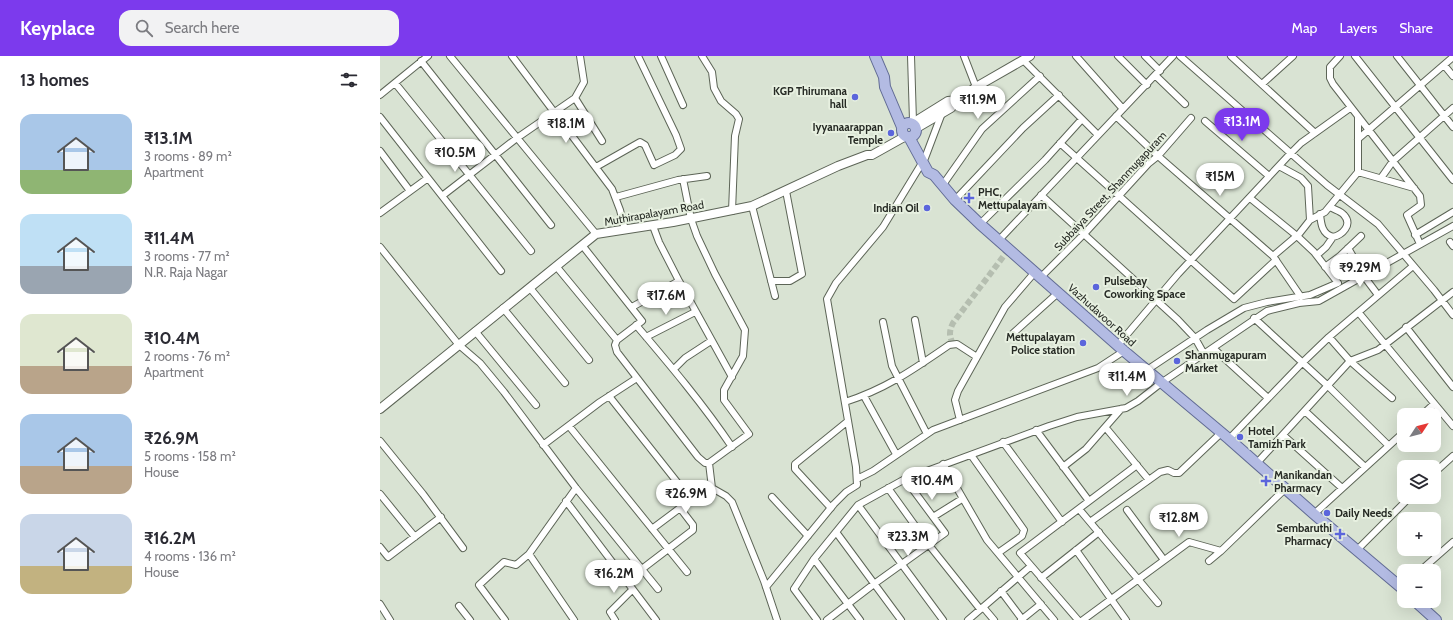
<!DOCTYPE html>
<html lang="en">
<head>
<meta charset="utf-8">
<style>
  :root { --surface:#fff; --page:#f2f2f3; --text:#2b2b33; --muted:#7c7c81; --accent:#7c3aed }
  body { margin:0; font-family:Cabin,sans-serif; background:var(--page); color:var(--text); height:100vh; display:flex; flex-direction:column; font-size:15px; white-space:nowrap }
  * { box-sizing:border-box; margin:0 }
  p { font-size:13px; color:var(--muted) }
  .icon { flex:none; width:22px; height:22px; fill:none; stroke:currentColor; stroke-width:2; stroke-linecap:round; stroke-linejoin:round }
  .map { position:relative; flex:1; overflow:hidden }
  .side { display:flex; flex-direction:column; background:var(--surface); width:380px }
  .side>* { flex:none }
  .needle { width:26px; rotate:54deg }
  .controls { position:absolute; left:1017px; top:352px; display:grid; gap:8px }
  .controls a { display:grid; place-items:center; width:44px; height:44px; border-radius:8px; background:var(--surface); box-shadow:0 4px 16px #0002; font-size:20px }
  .price { position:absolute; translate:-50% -34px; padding:0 9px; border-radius:14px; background:#fff; color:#222; font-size:13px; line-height:26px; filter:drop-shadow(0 1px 2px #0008) }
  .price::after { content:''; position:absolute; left:50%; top:24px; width:12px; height:9px; margin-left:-6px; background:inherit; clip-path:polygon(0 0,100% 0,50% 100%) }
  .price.on { background:var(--accent); color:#fff }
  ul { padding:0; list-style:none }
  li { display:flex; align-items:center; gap:12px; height:100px; padding:0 20px }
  li span { display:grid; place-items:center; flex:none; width:112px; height:80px; border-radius:12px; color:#555 }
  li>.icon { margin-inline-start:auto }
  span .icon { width:48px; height:48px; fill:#fffc; stroke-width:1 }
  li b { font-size:17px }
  h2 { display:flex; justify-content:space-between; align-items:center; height:48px; padding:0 20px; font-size:17px }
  header { display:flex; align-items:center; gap:24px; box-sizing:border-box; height:56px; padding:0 20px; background:var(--accent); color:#fff }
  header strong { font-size:19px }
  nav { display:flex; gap:22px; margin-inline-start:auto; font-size:14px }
  .search { width:280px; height:36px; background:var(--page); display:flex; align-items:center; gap:10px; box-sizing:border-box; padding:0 14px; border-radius:12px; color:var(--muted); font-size:15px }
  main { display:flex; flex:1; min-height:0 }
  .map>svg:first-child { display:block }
</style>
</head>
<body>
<header>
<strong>Keyplace</strong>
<div class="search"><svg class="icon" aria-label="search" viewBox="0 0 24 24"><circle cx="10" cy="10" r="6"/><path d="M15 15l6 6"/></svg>Search here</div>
<nav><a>Map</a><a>Layers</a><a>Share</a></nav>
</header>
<main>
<section class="side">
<h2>13 homes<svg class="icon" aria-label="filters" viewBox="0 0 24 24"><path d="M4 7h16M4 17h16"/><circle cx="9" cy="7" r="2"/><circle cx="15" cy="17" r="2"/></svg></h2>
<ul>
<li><span style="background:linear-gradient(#a9c7e8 70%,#8fb573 0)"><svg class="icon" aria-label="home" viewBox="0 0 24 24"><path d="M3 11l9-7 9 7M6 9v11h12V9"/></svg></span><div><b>₹13.1M</b><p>3 rooms · 89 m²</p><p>Apartment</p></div></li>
<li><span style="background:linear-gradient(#bfe0f5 65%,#9aa5b1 0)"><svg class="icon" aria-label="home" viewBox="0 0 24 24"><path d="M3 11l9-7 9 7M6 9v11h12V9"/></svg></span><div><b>₹11.4M</b><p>3 rooms · 77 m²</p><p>N.R. Raja Nagar</p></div></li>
<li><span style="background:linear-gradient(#dfe7d0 65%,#b9a48a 0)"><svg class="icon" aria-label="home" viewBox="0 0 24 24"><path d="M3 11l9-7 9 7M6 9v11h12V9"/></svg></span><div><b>₹10.4M</b><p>2 rooms · 76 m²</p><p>Apartment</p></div></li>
<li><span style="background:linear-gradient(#a9c7e8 65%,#b9a48a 0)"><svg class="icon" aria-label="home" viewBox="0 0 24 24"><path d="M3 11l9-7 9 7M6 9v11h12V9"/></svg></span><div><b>₹26.9M</b><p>5 rooms · 158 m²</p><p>House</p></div></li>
<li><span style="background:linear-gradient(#c9d6e8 65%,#c2b280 0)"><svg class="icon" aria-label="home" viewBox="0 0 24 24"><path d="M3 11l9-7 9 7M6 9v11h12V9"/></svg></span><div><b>₹16.2M</b><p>4 rooms · 136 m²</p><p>House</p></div></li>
</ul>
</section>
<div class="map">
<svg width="1073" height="564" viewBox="0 0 1073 564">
  <rect width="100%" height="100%" fill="#d9e3d3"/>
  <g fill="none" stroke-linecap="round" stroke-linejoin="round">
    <path stroke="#b5beb0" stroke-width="6" stroke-dasharray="6 3" stroke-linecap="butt" d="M573,288C569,280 569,275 573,267L629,193"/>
    <g stroke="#5d6557" stroke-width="8">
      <path id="minor" d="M70,0L216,178
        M132,0L232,133L240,154L245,174
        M281,0L303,49
        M322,0L332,16L334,32L341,45L356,58L359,63L355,80L352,155
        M531,0L533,65
        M584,0L596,31
        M696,0L743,53
        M738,0L767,29
        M765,0L780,15
        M800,0L947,129L998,168L1054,234L1073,259
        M851,0L935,77
        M960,0L950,11V22L953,28L1040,140L1041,149L1027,159L1040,188
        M975,0L1073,124
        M1017,0L1073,71
        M643,4L718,79
        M41,5L171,169
        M1064,9L1073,20
        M776,20L805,48
        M15,27L151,195
        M882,28L913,0
        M0,39L48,0
        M195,42L222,85
        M736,60L778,100L893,200L921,241
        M0,61L121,215
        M825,65L889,120
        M978,83L1073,1
        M680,87L854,243L896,204
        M0,95L30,135
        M545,102L562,57
        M216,111L260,86L265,89L274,109L295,99L301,93L296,79L258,0
        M978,116L1034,132
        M1001,122L1013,105L1073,52
        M562,130L602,73L660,20
        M661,139L798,264L815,282L824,298
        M62,140L137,82L195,42L204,26L200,0
        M236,141L298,124L327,120
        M575,144L643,72L679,39
        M372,150L395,240
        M0,157L48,122
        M940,158C941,168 942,178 953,181C962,179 973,169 964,159C961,155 955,154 950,151
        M930,164L945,156L978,116V61
        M600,168L665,104L702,63
        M273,170L279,186L299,225L352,321
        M1035,179L1073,156
        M619,184L793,0
        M1070,186L1073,190
        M202,189L262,265L237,284L235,289L237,296L318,401L325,407H329L369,378L344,344V334L363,300L365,274L335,218L317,180L311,163L303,123
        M0,191L79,289L100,307L124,336L196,432L278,533
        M968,192L986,223L998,239
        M937,199L946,191L953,181
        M893,200L919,178L930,164L928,130L921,122L899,110
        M176,210L237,284
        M945,211L960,200L981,180
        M661,221L704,178L768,108L778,100L811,62
        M391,225H410L422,218L406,135
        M150,232L209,304
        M252,251L299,225
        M123,252L185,327
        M979,257L1073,370
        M874,262L948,330L1008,389
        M535,264L543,307
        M503,266L512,310L547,378
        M256,269C290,309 323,348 352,391
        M1026,271L1073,331
        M95,275L156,349
        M630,280L679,236
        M266,281L315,256
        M949,281L970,305L1012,342
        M738,289L798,218L910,98L921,87L970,52
        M833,292L888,342
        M294,313L305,302L331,285
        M767,314L827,274L864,252L887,246L930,239L958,227L934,196L917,180L870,142
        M229,340L301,431
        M484,340L516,398
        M465,346C506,333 534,313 569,289L577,288L597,301
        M926,356L985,411
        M1042,359L1054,348
        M580,364L575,344L578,335L625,251L655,216
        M189,370L307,516
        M726,372L769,424
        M656,374L709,445
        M903,379L962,432
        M849,383L922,307L949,281L1033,210
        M0,385L43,438L83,492
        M623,386L682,466
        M163,389L220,346L257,322
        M591,399L644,474L642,480L618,497
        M329,407L332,432
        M877,407L970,305L998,294L1073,236
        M563,408L607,484L674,564
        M683,411L706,393L741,353
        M1054,417L1073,400
        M477,423L493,415L553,374L718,312L744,295
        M332,432L346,440L352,446L384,525L397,564
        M508,432L549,489L600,553
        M0,438L35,481
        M392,441L428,480
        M186,445L276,564
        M478,449L563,564
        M451,452L415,413V408L468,365
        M699,453L778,547
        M747,454L784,504
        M934,458L1024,376
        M553,461L582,443
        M710,466L780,416L788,414L794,417H799L841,377
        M272,473L300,452L332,432
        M456,476L521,564
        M0,491L8,501L61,461
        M696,494L746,564
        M977,494L1030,441
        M149,498L194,564
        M434,503L480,564
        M829,505L841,495
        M262,513L313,474V469L300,452
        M1040,515L1073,486
        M661,522L719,476
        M386,531L454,448L466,436L477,429L476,411L447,243L456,227L503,171L542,107
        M621,535L642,563
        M0,548L10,564
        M79,550L90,564
        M603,551L614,564
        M125,564L99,529L124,506L136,509L149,498L196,432
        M235,564L230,556L252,534
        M437,564L414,533L434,503L478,449L525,423L669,370L697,361L746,352L758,345L781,327L887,255L919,247L939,245L1073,170
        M447,564L494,528L565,477L525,423
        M588,564L651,510
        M641,564L661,548
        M698,564L640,497L757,409
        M703,564L809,486L841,495L905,433"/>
    </g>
    <g stroke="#5d6557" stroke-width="10">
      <path id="tertiary" d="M531,68L568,45L578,44
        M535,73L571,52L578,44L596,31L650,0
        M0,353L216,178L293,166L372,150L458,110L487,99H492L526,80"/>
    </g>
    <g stroke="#616b94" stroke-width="12">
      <path id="primary" d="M495,0L504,21L505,31L522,71
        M522 74a7 7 0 1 1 14 0a7 7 0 1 1-14 0Z
        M529,81L548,116L554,119L575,144L600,168L744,295L849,383L934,458L1024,534
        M1035,545L1056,564"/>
    </g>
    <use href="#minor" stroke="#fff" stroke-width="6"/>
    <use href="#tertiary" stroke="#fff" stroke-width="8"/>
    <use href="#primary" stroke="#b3bbe3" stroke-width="10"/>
  </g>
  <g fill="#5b65dc" stroke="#e7f0e0" stroke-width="1.5">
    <circle cx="475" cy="41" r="4"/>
    <circle cx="511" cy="77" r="4"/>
    <path d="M587 136h4v4h4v4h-4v4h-4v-4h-4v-4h4z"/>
    <circle cx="547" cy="152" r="4"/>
    <circle cx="716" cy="231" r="4"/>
    <circle cx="703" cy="287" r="4"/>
    <circle cx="797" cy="305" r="4"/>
    <circle cx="860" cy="381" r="4"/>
    <path d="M884 419h4v4h4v4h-4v4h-4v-4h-4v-4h4z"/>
    <circle cx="947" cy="457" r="4"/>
    <path d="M958 472h4v4h4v4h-4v4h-4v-4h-4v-4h4z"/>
  </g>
  <g text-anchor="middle" stroke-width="4" stroke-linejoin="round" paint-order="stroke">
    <g font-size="11" font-weight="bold" fill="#262a24" stroke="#e7f0e0" text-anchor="start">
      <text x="467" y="39" text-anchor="end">KGP Thirumana<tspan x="467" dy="13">hall</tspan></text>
      <text x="503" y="75" text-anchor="end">Iyyanaarappan<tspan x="503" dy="13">Temple</tspan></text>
      <text x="598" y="140">PHC,<tspan x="598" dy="13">Mettupalayam</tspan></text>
      <text x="539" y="156" text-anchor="end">Indian Oil</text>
      <text x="724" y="229">Pulsebay<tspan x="724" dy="13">Coworking Space</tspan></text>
      <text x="695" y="285" text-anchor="end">Mettupalayam<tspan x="695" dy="13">Police station</tspan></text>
      <text x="805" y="303">Shanmugapuram<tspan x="805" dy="13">Market</tspan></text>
      <text x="868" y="379">Hotel<tspan x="868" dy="13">Tamizh Park</tspan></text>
      <text x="894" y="423">Manikandan<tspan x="894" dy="13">Pharmacy</tspan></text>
      <text x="955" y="461">Daily Needs</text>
      <text x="952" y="476" text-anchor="end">Sembaruthi<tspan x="952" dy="13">Pharmacy</tspan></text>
    </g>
    <g font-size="11" fill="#262a24" stroke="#e7f0e0">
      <text transform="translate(730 135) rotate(-47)" y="4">Subbaiya Street, Shanmugapuram</text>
      <text transform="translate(274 157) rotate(-10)" y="4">Muthirapalayam Road</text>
      <text transform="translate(722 259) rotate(42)" y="4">Vazhudavoor Road</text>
    </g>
  </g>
</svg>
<div class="controls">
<a><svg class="needle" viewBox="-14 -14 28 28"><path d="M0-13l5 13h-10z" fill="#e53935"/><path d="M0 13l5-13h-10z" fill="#7c7c81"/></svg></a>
<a><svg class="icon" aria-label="layers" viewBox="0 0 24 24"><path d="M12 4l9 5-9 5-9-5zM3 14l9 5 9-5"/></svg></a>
<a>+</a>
<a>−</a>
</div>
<b class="price" style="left:598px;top:64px">₹11.9M</b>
<b class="price on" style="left:862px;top:86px">₹13.1M</b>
<b class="price" style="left:186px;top:88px">₹18.1M</b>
<b class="price" style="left:75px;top:117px">₹10.5M</b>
<b class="price" style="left:840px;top:141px">₹15M</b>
<b class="price" style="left:980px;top:232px">₹9.29M</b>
<b class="price" style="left:286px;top:260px">₹17.6M</b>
<b class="price" style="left:747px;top:341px">₹11.4M</b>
<b class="price" style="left:552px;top:445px">₹10.4M</b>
<b class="price" style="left:306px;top:458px">₹26.9M</b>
<b class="price" style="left:799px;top:482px">₹12.8M</b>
<b class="price" style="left:528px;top:501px">₹23.3M</b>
<b class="price" style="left:234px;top:538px">₹16.2M</b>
</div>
</main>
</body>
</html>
